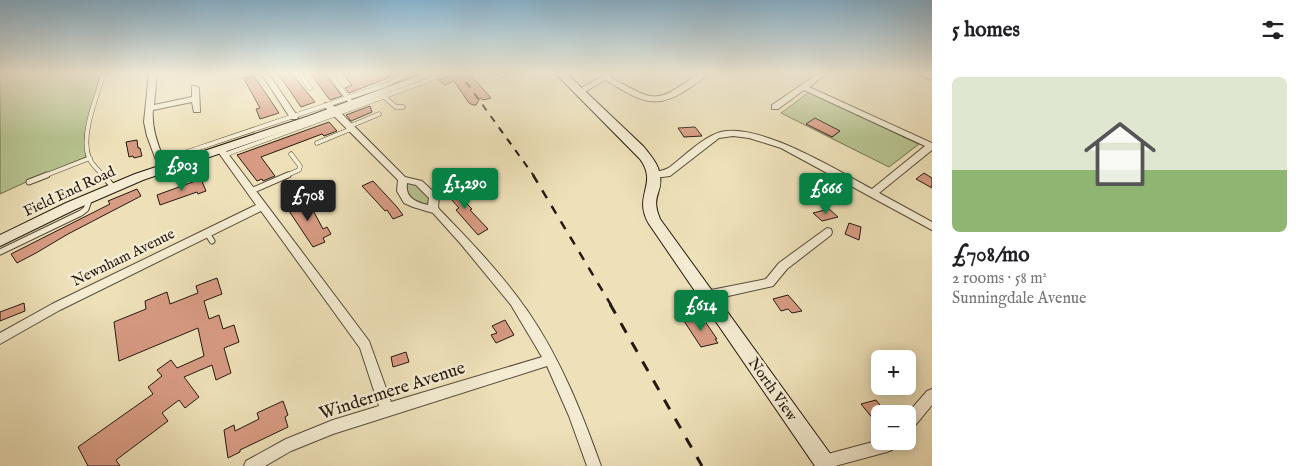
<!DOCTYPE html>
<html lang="en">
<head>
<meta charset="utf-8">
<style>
  :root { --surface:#fff; --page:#f6f6f6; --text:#202124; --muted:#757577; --line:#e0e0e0; --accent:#0b8043 }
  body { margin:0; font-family:"IM FELL English",serif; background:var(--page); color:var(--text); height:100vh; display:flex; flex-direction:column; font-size:19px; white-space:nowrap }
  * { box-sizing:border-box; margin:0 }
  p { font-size:16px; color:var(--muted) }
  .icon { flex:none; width:28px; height:28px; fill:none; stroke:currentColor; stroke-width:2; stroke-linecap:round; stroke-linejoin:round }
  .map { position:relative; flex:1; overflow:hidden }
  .drawer { display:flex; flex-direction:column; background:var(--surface); width:375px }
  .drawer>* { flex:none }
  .tools { position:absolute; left:871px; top:350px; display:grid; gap:10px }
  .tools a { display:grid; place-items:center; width:45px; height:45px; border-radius:8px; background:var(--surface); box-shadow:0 2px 12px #0003; font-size:25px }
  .price { position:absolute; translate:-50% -42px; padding:0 11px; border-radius:5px; background:var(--accent); color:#fff; font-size:16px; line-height:32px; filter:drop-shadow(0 1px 2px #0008) }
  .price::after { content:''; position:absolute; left:50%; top:30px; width:15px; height:11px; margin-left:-8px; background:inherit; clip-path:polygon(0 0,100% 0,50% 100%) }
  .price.selected { background:#222; color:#fff }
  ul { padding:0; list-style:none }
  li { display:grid; align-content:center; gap:10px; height:265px; padding:0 20px }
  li+li { border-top:1px solid var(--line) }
  li span { display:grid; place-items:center; height:155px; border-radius:8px; color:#555 }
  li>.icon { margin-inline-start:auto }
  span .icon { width:90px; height:90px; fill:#fffc; stroke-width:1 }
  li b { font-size:21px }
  h2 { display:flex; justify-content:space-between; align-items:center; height:60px; padding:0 20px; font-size:21px }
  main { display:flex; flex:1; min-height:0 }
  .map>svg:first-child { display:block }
</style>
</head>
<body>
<main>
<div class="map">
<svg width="932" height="466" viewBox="0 0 932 466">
  <rect width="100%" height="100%" fill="#eee1b9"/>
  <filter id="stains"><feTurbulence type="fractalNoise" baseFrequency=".004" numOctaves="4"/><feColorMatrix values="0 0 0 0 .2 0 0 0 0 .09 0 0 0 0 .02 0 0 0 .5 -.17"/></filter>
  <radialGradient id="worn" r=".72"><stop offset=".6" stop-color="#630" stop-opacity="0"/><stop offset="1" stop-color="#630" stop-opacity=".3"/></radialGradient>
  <path fill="#b7c390" stroke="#6e6e50" d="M0,73H100L86,135V157L37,177L0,194Z
    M808,93H810L919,144L889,167L781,113Z
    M409,183H415L432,198L429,204L418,206L406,192V185Z"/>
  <path fill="#d79b83" stroke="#25190f" d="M278,73H291L315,102L301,107Z
    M310,73H324L342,96L330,100Z
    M342,73H401L349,93L345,88L352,85Z
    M457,73H469L491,98L483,100L480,98L476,105H473L469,103L454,81L445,85L438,80Z
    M254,76L279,113L260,119L256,109L260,108L244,79Z
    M370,106L372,112L351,121L346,115Z
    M815,118L840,131L832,137L806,124Z
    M329,122L337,131L324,136L322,134L261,157L275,176L263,181L262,179L257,181L237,155Z
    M695,127L702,136L684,137L678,128Z
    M137,140L138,148H140L142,156L134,158L133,156L129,157L126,142Z
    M924,173L932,178V188L916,179Z
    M201,179L206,191L198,194L197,192L160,205L157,195Z
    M373,181L397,207L403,215L393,219L387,210L385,211L376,201L362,186Z
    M452,184L465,199L463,200L472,209L470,210L488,229L478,235L456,210L459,208L442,189Z
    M137,189L141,196L68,234L36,253L17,263L11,254L110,204L108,201Z
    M300,199L302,201L307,199L323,229L327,227L331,234L323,238L325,242L313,247L285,205Z
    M829,209L838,217L822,221L813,213Z
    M849,223L861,227L859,240L845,234Z
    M217,278L222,294L204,301L209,319L219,315L223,329L234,325L239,342L224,348L231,373L216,380L212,365L184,377L199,397L185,408L179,400L162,413L168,421L116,460L120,466H88L78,447L153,394L148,387L162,376L157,370L171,360L177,368L204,356L198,328L119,361L114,322L146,309L145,301L167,292L170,304L198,293L196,286Z
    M788,295L802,311L792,313L788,309L781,311L773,299Z
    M24,303L25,311L0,321V312Z
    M702,317L717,339H715L718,343L701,347L684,321Z
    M505,320L514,335L496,343L491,335L497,333L492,326Z
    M406,352L409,362L393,367L391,357Z
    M876,400L887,414H880V419L874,420L861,404Z
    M283,401L288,415L285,417L288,427L240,450V452L228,458L224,430L234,425L235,431L259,419L257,413Z"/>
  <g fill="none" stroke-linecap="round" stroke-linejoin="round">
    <g stroke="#574b3a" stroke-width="5">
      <path id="lane-far1" d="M104,73C97,96 80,135 89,158C92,165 99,171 104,176
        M299,73L310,88
        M329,73L350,101
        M240,76L252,73
        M498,77L506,73
        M382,95L396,107H403
        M348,127L379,114
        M317,143L351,129
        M224,155L429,80L440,73
        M160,163L184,153L386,85L409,73
        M44,176L90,158
        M285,176L299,170L300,166L291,154"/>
    </g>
    <g stroke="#574b3a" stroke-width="7">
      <path id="lane" d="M103,175L113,187
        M29,182L47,175
        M251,191L288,175
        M207,233L212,241
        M0,252L81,213L86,209L90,198"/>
    </g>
    <g stroke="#574b3a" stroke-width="2">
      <path id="street" d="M149,73H157L154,105L192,97V86H195L199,88L200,112H194L192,102L153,110C151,131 160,149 167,168L163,171L159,168L147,136L144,122Z
        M261,73H268L298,117L297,119H291Z
        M608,73H612L613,75L610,77C659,104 655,103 700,73L707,75C701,80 694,85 688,89C653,113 637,98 605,80L583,93H580L576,91Z
        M819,73H827L809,87L932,143V150L879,193L932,222V230L781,148L749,138L733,136L719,138L670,176L654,178L650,175C655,170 663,172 670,167C683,157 698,142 713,135C749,115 838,171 872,189L925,146L804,90L778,109H772V105Z
        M915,73H925L932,76V80Z
        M325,103H331L405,177L422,181L437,195L439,197L438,207L439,209C471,242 503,275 529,313C561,360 582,413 601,466H587L569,416L547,366L333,434L291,451L265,466H244L246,461L286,439L333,420L379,406L360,348L261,211L60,310L0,344V333L52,304L256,205L216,149L220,146L223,147L369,341L391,402L542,357L511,305L460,243L433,213L413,207L404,203L397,191L398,180L325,107ZM407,183L416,185L429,198L428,205C416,202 405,198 407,183Z
        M827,228L831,229L832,232L831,235L787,269L773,286L706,301L702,299L700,296L702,293L706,291L766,279L779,263Z
        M932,389V405L913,428L908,429L907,414L927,391Z
        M880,440V441H898L892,450L887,452L835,466H819L817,462L819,457L824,455Z"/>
    </g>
    <g stroke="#25190f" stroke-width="2">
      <path id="secondary" d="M425,73H440L317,120L143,180L76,209L0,246V235L66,203L135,174L309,116Z
        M555,73H566L644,147C651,156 659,165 660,176C663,194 650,195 660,219L834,459L837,466H815L649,224C632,195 659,185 640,159Z"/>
    </g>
    <use href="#lane-far1" stroke="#f4ecd2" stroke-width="4"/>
    <use href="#lane" stroke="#f4ecd2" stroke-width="5"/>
    <use href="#street" fill="#f4ecd2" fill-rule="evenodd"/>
    <use href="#secondary" fill="#f4ecd2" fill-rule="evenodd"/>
    <path stroke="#25190f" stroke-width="2" stroke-dasharray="7 7" stroke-linecap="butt" d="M466,82L534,176"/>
    <path stroke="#25190f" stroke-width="2.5" stroke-dasharray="9 9" stroke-linecap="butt" d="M533,175L611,305"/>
    <path stroke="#25190f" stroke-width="3" stroke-dasharray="11 11" stroke-linecap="butt" d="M610,304L702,466"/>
  </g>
  <linearGradient id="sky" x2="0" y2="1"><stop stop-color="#89b7d4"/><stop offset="0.53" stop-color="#f7f2e0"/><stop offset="1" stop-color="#f7f2e0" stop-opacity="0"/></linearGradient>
  <rect width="932" height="138" fill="url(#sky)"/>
  <g text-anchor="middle" stroke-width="5" stroke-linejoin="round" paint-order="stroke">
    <g font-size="15" fill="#25190f" stroke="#f4ecd2">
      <text transform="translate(69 191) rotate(-25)" y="5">Field End Road</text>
      <text transform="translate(123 257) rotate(-26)" y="5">Newnham Avenue</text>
      <text transform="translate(773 389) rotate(55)" y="5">North View</text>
    </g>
    <g font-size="18" fill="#25190f" stroke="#f4ecd2">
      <text transform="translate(392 390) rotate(-18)" y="6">Windermere Avenue</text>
    </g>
  </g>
  <rect width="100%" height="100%" filter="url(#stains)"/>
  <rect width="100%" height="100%" fill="url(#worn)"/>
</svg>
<div class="tools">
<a>+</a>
<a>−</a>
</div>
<b class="price" style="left:182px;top:192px">£903</b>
<b class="price" style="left:465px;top:210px">£1,290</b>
<b class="price" style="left:826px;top:215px">£666</b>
<b class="price selected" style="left:308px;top:222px">£708</b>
<b class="price" style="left:701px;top:332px">£614</b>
</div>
<section class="drawer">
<h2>5 homes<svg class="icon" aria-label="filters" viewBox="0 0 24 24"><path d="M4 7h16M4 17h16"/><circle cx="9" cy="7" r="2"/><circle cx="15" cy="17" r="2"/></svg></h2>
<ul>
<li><span style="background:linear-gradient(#dfe7d0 60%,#8fb573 0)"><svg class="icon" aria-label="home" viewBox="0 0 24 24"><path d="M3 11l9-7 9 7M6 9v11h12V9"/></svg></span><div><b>£708/mo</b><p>2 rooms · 58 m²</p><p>Sunningdale Avenue</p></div></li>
</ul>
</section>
</main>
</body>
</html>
